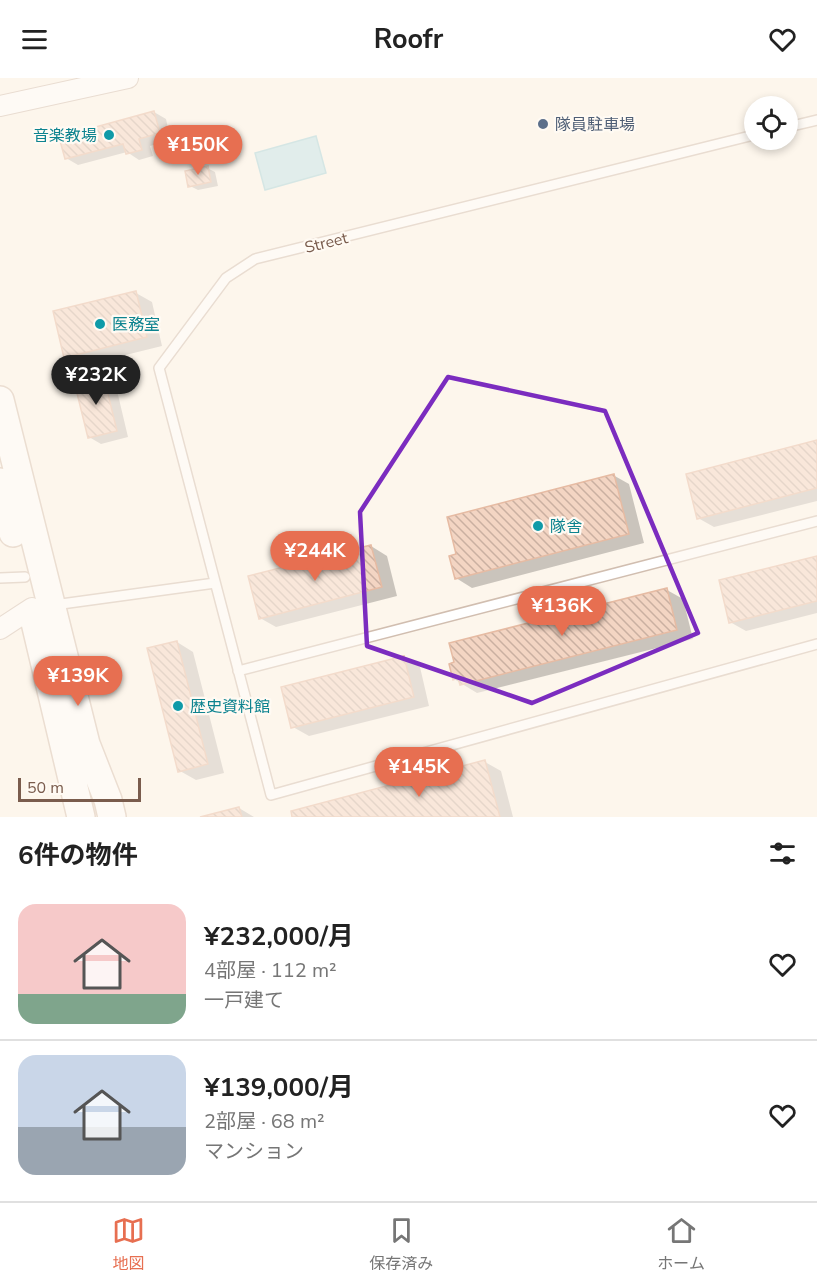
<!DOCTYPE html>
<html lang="ja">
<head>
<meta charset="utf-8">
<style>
  :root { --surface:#fff; --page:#f6f6f6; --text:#222; --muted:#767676; --line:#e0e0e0; --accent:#e76f51 }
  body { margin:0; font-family:"Nunito Sans","Noto Sans JP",sans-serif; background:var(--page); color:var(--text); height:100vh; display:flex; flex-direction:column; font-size:22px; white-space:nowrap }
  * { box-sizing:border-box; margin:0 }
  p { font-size:20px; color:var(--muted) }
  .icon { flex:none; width:33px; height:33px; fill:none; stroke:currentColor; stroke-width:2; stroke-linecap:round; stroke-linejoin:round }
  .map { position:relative; height:739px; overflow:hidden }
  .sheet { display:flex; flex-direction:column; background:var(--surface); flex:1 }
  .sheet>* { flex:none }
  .controls { position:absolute; left:744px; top:18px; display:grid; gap:12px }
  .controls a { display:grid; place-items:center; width:54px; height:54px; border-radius:50%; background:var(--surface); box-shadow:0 3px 9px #0003; font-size:30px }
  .scale { position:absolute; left:18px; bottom:15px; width:123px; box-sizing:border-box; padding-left:6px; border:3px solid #7a5c4d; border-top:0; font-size:16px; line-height:21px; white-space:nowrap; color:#7a5c4d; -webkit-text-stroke:4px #fffaf3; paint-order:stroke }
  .price { position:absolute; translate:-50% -51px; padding:0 14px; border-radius:21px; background:var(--accent); color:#fff; font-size:20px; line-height:39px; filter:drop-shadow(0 2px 3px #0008) }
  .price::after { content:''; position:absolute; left:50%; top:36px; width:18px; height:14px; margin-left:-9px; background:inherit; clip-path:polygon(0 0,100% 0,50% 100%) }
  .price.selected { background:#222; color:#fff }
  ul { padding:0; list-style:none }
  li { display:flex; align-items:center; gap:18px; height:150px; padding:0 18px }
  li+li { border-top:2px solid var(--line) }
  li span { display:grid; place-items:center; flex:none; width:168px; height:120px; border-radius:18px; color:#555 }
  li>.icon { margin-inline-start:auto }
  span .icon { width:72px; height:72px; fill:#fffc; stroke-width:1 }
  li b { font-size:26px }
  h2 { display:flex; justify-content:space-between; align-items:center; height:72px; padding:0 18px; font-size:26px }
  header { display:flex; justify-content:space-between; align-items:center; height:78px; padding:0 18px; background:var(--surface); font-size:27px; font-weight:700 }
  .dock { display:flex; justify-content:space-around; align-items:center; height:84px; border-top:2px solid var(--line); background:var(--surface); font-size:16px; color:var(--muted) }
  .dock a { display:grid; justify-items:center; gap:3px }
  .dock .selected { color:var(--accent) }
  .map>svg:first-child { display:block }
</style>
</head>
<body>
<header><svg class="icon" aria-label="menu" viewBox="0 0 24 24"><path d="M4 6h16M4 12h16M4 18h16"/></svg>Roofr<svg class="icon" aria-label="heart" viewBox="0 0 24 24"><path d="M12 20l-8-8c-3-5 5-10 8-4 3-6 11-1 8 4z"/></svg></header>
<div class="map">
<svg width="817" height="739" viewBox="0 0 817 739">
  <defs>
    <pattern id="building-back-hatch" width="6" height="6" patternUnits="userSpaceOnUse" patternTransform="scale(1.5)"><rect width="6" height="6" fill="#f3d5c3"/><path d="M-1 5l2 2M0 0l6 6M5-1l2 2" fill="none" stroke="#cab0a1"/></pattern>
  </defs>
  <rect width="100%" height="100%" fill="#fdf6ec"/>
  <path fill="#bfe3e8" stroke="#a5d3da" stroke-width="1.5" d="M316,58L326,95L265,112L255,75Z"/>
  <path fill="#0003" d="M154,34L166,41L170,59L198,53L208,59L228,50L236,54L238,65L218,70L207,64L210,78L184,84L176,79L172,62L150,68L153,78L139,82L127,74L78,87L66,80Z
    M207,90L215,94L218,108L198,112L190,108Z
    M136,215L152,224L162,268L81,288L65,279Z
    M103,297L115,304L128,359L101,366L89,359Z
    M817,364V423L714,449L698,440Z
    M613,397L629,406L644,465L472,510L456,500L458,477Z
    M371,468L387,478L397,518L276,549L260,540Z
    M817,480V535L746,553L730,544Z
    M667,512L683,521L693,561L477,615L454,601Z
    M177,564L193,574L224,695L196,702L180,693Z
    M404,580L420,589L429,628L309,658L293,649Z
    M485,684L501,693L513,739H294Z
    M239,730L254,739H206Z"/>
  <path fill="url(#building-back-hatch)" stroke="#e6bba3" stroke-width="1.5" d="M154,33L160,55L139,61L142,72L126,76L123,66L65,81L59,59Z
    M228,48L231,61L208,66L205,53Z
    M198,51L203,74L175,80L170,57Z
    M208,88L211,104L188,109L185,93Z
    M136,213L147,259L64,280L53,233Z
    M103,295L117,353L88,360L74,303Z
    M817,362V410L697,441L686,396Z
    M614,396L629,456L455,501L449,478L456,476L447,439Z
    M371,467L382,509L259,541L248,498Z
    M817,478V523L729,545L719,502Z
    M667,510L677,552L460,607L458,600L453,602L449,586L454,584L449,565Z
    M177,563L208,686L178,694L147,570Z
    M404,578L414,619L291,650L281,609Z
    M485,682L500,739H292L291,733Z
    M239,729L242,739H200Z"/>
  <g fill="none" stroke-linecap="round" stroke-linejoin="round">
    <g stroke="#d1beb0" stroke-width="12">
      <path id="lane" d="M788,49L817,42
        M754,57L255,181L226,200L159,290L271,717L817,566
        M0,500L25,499
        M54,527L215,505
        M238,593L817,443"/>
    </g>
    <g stroke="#d1beb0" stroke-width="22">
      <path id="street" d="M0,28L128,0
        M0,551L32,530"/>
    </g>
    <g stroke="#d6c0b0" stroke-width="30">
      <path id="secondary" d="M0,322L86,666L108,722L112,739
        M0,404L13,455
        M33,536L81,739"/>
    </g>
    <use href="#lane" stroke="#fff" stroke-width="9"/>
    <use href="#street" stroke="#fff" stroke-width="20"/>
    <use href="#secondary" stroke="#fff" stroke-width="27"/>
  </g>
  <path d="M0 0H817V739H0ZM448,299L605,333L698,555L532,625L367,568L360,434Z" fill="#fdf6ec" fill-opacity=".55" fill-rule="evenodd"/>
  <path fill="none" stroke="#7b2cbf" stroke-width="4.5" stroke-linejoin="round" d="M448,299L605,333L698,555L532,625L367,568L360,434Z"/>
  <circle fill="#5c6f8a" stroke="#fffaf3" stroke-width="2" cx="543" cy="46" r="6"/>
  <g fill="#0f9aa8" stroke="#fffaf3" stroke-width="2">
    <circle cx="109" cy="57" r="6"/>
    <circle cx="100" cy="246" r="6"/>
    <circle cx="538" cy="448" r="6"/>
    <circle cx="178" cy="628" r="6"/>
  </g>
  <g text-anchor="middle" stroke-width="4.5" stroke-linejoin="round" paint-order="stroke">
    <g font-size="16" fill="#4e5e75" stroke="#fffaf3" text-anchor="start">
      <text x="555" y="52">隊員駐車場</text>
    </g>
    <g font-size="16" fill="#0d838f" stroke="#fffaf3" text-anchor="start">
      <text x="97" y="63" text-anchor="end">音楽教場</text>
      <text x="112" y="252">医務室</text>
      <text x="550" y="454">隊舎</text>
      <text x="190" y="634">歴史資料館</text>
    </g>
    <g font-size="16" fill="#7a5c4d" stroke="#fffaf3">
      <text transform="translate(326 164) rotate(-14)" y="6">Street</text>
    </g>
  </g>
</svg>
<div class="controls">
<a><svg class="icon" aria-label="locate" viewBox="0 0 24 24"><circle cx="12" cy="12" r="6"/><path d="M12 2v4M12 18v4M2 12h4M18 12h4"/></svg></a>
</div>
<div class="scale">50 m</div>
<b class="price" style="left:198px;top:98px">¥150K</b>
<b class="price selected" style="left:96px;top:328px">¥232K</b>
<b class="price" style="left:315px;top:504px">¥244K</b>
<b class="price" style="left:562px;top:559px">¥136K</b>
<b class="price" style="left:78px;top:629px">¥139K</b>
<b class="price" style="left:419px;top:720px">¥145K</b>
</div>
<section class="sheet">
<h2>6件の物件<svg class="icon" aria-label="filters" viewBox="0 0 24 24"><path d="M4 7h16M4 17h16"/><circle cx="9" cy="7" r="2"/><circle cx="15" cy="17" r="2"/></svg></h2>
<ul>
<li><span style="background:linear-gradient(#f6c9c9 75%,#7fa58c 0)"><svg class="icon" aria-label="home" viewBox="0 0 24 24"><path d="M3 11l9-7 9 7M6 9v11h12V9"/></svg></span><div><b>¥232,000/月</b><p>4部屋 · 112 m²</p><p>一戸建て</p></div><svg class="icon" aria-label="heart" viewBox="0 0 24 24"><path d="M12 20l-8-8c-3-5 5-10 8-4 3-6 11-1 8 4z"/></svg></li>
<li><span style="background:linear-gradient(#c9d6e8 60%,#9aa5b1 0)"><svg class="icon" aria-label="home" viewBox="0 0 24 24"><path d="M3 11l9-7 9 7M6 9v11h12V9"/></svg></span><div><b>¥139,000/月</b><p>2部屋 · 68 m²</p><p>マンション</p></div><svg class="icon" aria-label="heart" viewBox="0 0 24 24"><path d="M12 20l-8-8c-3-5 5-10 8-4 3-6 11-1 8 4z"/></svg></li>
</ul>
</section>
<nav class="dock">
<a class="selected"><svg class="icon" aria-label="map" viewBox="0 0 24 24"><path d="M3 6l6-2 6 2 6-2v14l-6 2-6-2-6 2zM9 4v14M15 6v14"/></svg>地図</a>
<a><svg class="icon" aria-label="saved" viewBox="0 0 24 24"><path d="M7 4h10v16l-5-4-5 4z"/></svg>保存済み</a>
<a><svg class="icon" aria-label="home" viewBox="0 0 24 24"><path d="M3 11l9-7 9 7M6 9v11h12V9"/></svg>ホーム</a>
</nav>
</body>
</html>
